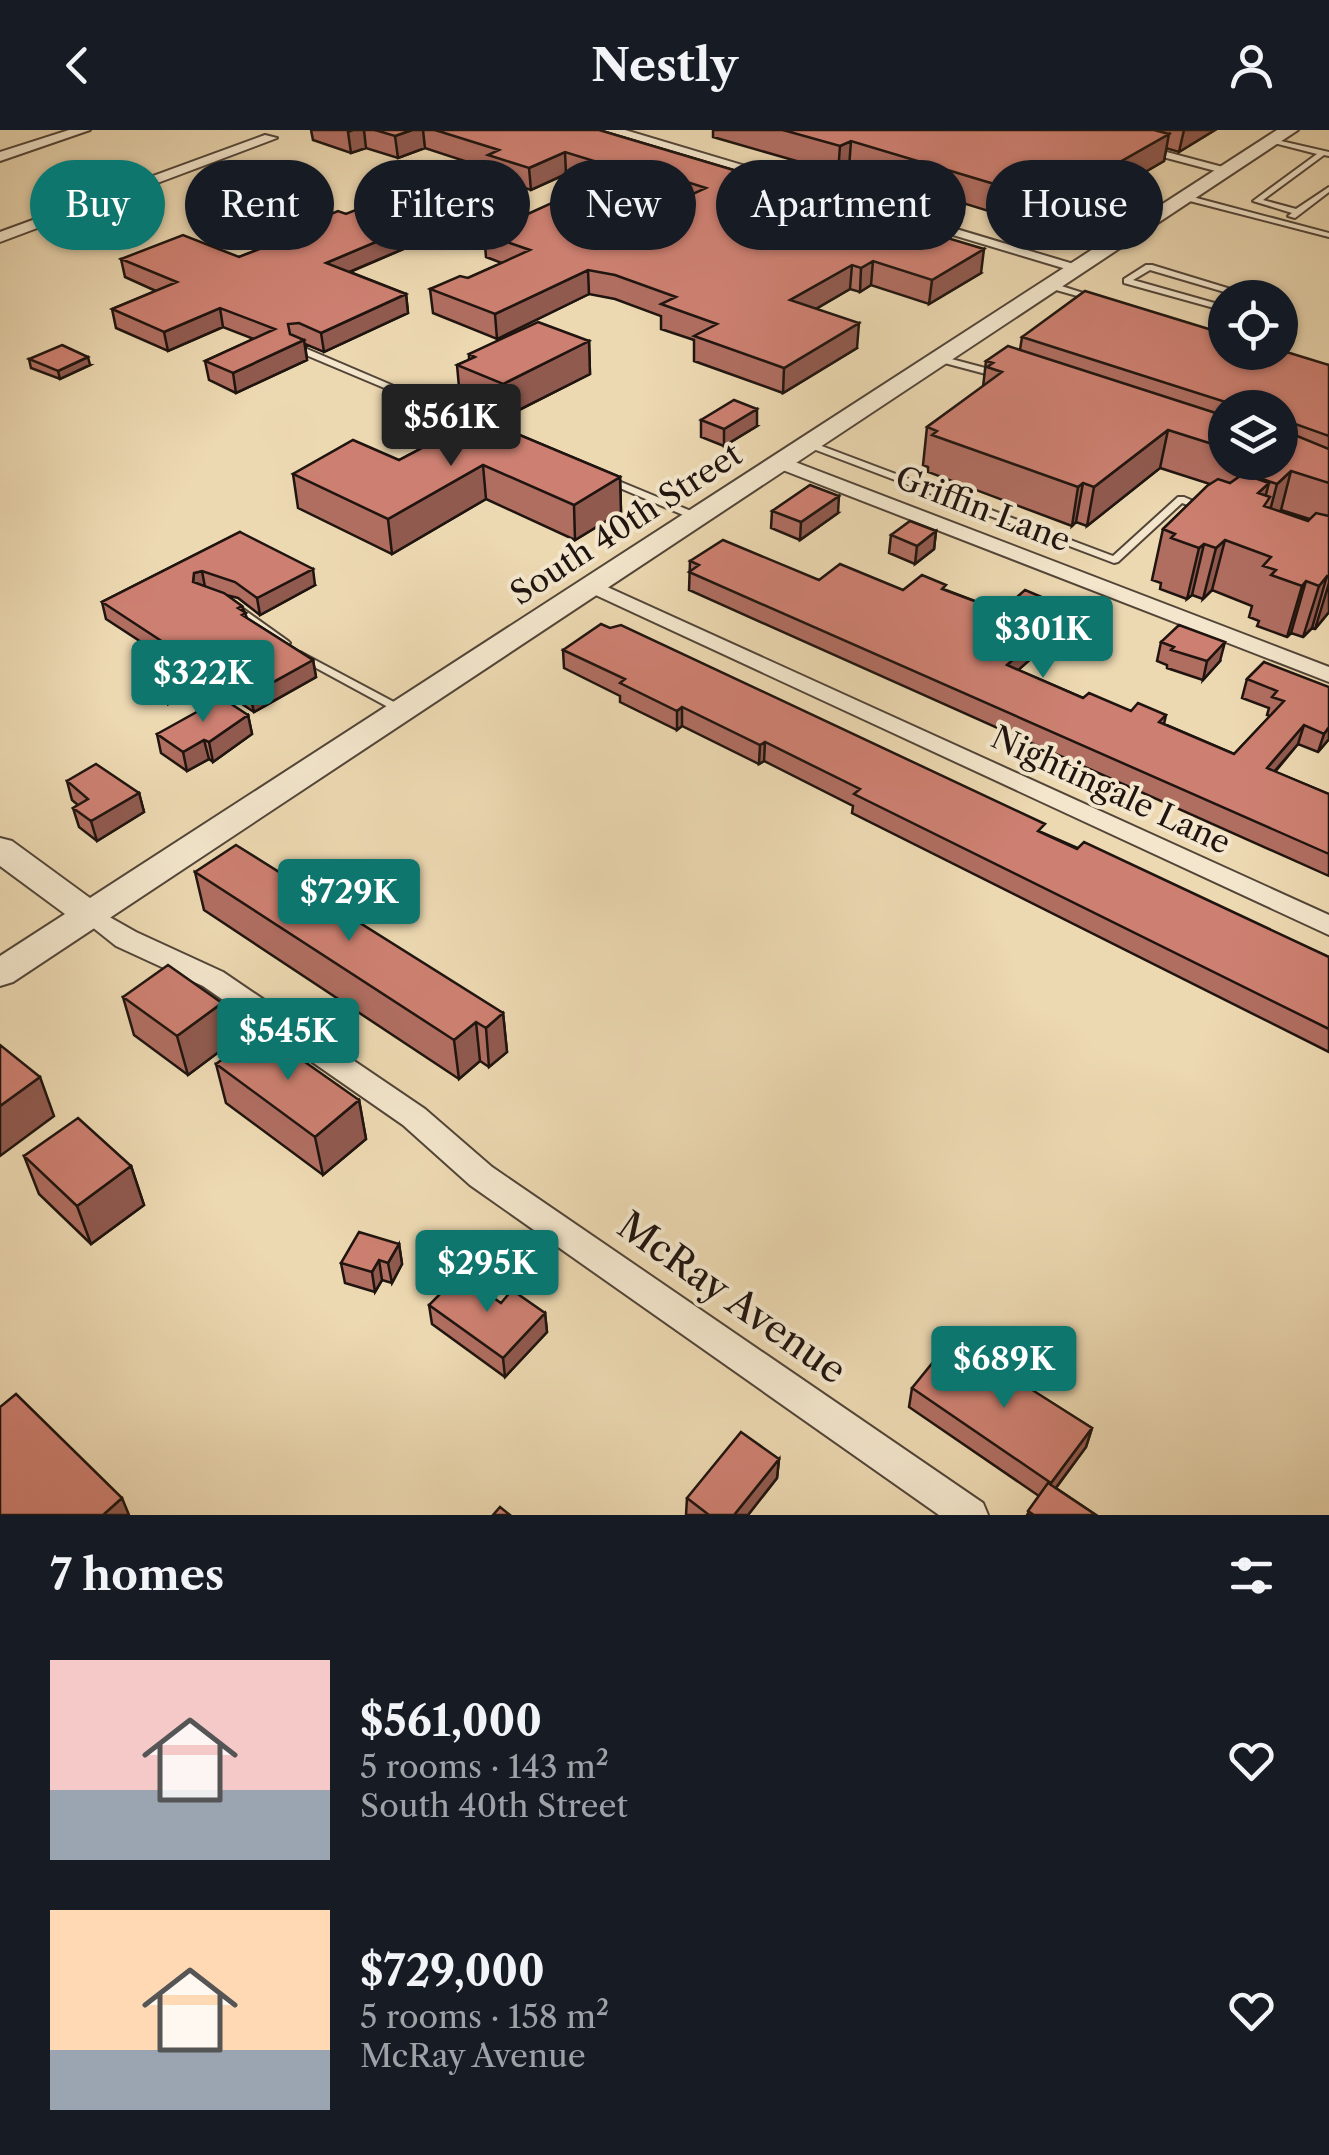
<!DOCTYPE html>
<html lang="en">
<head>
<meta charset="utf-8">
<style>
  :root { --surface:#171b24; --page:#242831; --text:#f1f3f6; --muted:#9ea1a6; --accent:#0f766e }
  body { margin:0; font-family:"Libre Caslon Text",serif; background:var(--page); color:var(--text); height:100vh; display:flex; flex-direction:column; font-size:38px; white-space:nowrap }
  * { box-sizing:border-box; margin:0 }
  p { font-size:32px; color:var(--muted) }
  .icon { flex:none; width:55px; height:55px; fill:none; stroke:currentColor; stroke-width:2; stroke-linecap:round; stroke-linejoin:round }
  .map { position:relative; height:1385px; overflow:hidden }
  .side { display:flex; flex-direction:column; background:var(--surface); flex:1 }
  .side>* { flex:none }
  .top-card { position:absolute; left:30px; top:30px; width:1270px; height:90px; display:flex; gap:20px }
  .buttons { position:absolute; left:1208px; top:150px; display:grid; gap:20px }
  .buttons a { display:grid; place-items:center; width:90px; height:90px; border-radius:50%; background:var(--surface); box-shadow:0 2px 8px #0004; font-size:50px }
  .price { position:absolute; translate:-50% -85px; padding:0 22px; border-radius:10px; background:var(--accent); color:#fff; font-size:32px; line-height:65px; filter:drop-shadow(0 2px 5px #0008) }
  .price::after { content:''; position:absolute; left:50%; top:60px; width:30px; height:22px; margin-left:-15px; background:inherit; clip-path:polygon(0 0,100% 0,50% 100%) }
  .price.selected { background:#222; color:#fff }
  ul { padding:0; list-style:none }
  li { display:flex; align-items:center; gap:30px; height:250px; padding:0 50px }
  li span { display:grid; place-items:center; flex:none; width:280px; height:200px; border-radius:0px; color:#555 }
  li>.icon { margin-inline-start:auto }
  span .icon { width:120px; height:120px; fill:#fffc; stroke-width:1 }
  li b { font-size:42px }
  h2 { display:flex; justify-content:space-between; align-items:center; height:120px; padding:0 50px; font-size:42px }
  .pill { padding:0 35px; border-radius:45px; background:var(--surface); box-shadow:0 2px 8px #0004; font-size:35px; line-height:90px }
  .pill.selected { background:var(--accent); color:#fff }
  header { display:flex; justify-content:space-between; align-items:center; height:130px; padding:0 50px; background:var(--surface); font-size:45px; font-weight:700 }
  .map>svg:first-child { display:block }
</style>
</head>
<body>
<header><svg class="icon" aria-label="back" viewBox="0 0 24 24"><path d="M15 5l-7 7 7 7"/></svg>Nestly<svg class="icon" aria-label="person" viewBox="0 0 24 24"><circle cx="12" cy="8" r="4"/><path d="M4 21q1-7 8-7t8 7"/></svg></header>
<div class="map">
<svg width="1329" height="1385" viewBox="0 0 1329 1385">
  <rect width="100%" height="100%" fill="#ecd8b1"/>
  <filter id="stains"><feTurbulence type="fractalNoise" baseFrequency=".002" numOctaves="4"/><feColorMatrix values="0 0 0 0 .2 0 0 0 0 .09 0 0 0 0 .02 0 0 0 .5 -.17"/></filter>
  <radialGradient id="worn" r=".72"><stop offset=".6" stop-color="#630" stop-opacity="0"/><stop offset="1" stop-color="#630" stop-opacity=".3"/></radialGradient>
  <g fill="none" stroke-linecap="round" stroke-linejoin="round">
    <g stroke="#524538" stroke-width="4">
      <path id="service" d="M1272,9L1329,22V26L1324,25L1263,70L1296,79L1329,57V62L1295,88L1288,86L1292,83L1253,71L1317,24L1270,12V10Z
        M1185,65L1329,103V107L1182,69L1181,67Z
        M1146,135H1152L1260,168H1245L1150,140L1133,150L1225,176V181L1124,153V149Z
        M1049,154H1055L1102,169L1095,171L1049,158Z
        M294,216H300L490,297L488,299H482L294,220Z
        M940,226L1004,243L1005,245L1001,248L937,231V227Z
        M811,312L1113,426L1178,367H1184L1207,377L1202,380L1182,373L1118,432L1114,433L808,317L806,315Z
        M604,345L703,386L704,388L703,390H695L601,350L599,348Z
        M232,471L288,511L290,513L288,515H280L228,476L227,474L228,472Z
        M300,522L407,579L409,581L403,585L399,583L296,527L294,525L296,523Z"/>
    </g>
    <g stroke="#524538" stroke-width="4">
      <path id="minor" d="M69,0H90L0,31V22Z
        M603,0H625L1087,138L1073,141Z
        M1061,0H1084L1234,40L1227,44Z
        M265,5L277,8L0,112V102Z
        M782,327L1329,537V552L775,337V329Z
        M594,451L1329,785V805L587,461L583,457Z
        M90,776L136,802L223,842L425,979L492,1037L983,1373L988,1385H939L470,1055L403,995L203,856L116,816L77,785L81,778Z"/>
    </g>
    <g stroke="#524538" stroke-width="4">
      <path id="tertiary" d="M1277,0H1298L102,793L13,852L0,856V826L65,784L0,736V708L12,711L90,768Z"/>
    </g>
    <use href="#service" fill="#f3e6cc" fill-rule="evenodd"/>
    <use href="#minor" fill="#f3e6cc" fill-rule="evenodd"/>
    <use href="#tertiary" fill="#f3e6cc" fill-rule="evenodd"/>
  </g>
  <path fill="#b06e61" stroke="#1f140f" stroke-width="2.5" fill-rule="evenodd" d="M311,0H599L757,47L756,69L981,143L929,174L871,155L860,162L850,159L816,179L857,218L783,263L694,231V210L661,199V186L615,169L589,164L497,209L433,183L430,159L468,148L502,133L486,127L484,104L645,86L677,71L647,62L636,67L566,44L531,60L490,47L489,39L425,18L398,28L366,18L351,23L313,10Z
    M713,0H1215L1179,22L1166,18L1164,31L1047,99L849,38L838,43L713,7Z
    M475,70L476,88L350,142L406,164L408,183L324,222L305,214L307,230L236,263L209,250L205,231L254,209L223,197L168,221L116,198L112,179L156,161L125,147L121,129L239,127L288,108L287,102L346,84Z
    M1022,207L1329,235V482L1315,499L1312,498L1303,507L1291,503L1287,507L1257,496L1259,491L1249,487L1252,476L1212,460L1203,469L1192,465L1187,469L1160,459L1161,453L1152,450L1163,399L1210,354L1160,338L1087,396L1076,392L1072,396L928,342V337L923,335L927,297L983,257L986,231L1020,220ZM1225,278H1280V332H1225ZM1281,380L1310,389L1308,391L1279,381Z
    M589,211L590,244L505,287L460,268L457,235L469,230V224Z
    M29,229L90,235L60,249L31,238Z
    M479,288L620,347L621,382L575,410L486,369L392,424L298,378L293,344L399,330Z
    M701,290L757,296L724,316L701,307Z
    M772,381L838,383L800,410L771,398Z
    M936,401L934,419L915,434L889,423L891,405Z
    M240,402L315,455L260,485L238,468L226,465L242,476L247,488L313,530L316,547L254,582L206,550L168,574L139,557L134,540L161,525L106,489L102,472Z
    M690,431L819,450L903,460H946L1001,481L1058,474L1088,478L1085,496L1058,521L1045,516L1018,540L1083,568L1131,581L1166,585L1164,594L1234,624L1270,586L1267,585L1269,578L1242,568L1247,549L1264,532L1329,609L1318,622L1298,614L1275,642L1329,664V746L689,460Z
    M1161,512L1220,531L1203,550L1167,538V535L1157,531Z
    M563,520L1043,703L1329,827V922L852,683L853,676L764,631L759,634L682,596L677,600L620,572V566L564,538Z
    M248,585L252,604L213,632L209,629L187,641L161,623L157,604Z
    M67,651L139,663L144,682L97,711L79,697L73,678L78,675L72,670Z
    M195,742L503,883L507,922L489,937L480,931L459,949L204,780Z
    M123,867L222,873L232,912L188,945L134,905Z
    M216,934L359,970L366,1009L323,1045L226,973Z
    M24,1026L131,1036L144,1075L91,1114L39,1064Z
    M399,1114L402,1134L392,1153L382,1150L375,1162L345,1153L341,1133Z
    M501,1173L545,1183L547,1202L505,1247L432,1194L429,1175Z
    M985,1241L1019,1243L1017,1251L1092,1298L1086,1317L1056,1358L1096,1385H1027L1039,1366L909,1277L912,1258Z
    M779,1329L777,1348L748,1385H686L687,1368Z"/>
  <path fill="#905a4f" stroke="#1f140f" stroke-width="2.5" d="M353,0H364L366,18L351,23L348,2Z
    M412,0H423L425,18L398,28L395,6Z
    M1184,0H1215L1179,22Z
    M1169,4L1164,31L1047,99L1051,71Z
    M851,11L849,38L838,43L840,16Z
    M565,22L566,44L531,60L529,38Z
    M646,39L647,62L636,67V44Z
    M757,47L756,70L729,61Z
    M475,70L476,88L328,151L326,133Z
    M984,119L981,143L929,174L932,150Z
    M873,131L871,155L860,162L861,138Z
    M852,135L850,159L788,195L790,170Z
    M588,140L589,164L497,209L495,184Z
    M406,164L408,183L324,222L321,203Z
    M220,178L223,197L168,221L164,202Z
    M859,193L857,218L783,263L784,238Z
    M304,210L307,230L236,263L233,243Z
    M589,211L590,244L505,287L503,254Z
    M88,227L90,235L60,249L58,241Z
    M757,279V296L724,316V299Z
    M1287,291L1280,318V292Z
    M1168,300L1160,338L1087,396L1094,357Z
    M483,335L486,369L392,424L388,389Z
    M1291,341L1281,380L1267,392L1277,354Z
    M620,347L621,382L575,410L574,375Z
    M1083,353L1076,392L1072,396L1078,357Z
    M1269,353L1256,402L1258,363Z
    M839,366L838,383L800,410L801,392Z
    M936,401L934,419L915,434L917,416Z
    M1225,410L1212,460L1203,469L1216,418Z
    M1204,414L1192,465L1187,469L1199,418Z
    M313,439L315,455L260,485L257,468Z
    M202,441L205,457L193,452L194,443Z
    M1327,446L1312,498L1303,507L1319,456Z
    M1306,451L1291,503L1287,507L1302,456Z
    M1329,453V482L1315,499Z
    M1088,478L1085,496L1058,521L1061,503Z
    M1048,498L1045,516L1004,553L1007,535Z
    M1225,512L1220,531L1203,550L1207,531Z
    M313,530L316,547L254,582L250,565Z
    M203,533L206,550L168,574L163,557Z
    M682,577V596L677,600V581Z
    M248,585L252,604L213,632L209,612Z
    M1304,595L1298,614L1261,657L1267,638Z
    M1329,597V609L1318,622L1324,604Z
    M204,610L209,629L187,641L183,622Z
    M765,612L764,631L759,634L760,615Z
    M139,663L144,682L97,711L91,691Z
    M222,873L232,912L188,945L177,906Z
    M503,883L507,922L489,937L486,898Z
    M476,892L480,931L459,949L454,910Z
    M40,947L54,986L0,1026V976Z
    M359,970L366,1009L323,1045L315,1007Z
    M131,1036L144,1075L91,1114L77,1076Z
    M399,1114L402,1134L392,1153L388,1133Z
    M379,1130L382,1150L375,1162L372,1142Z
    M545,1183L547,1202L505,1247L503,1228Z
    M1092,1298L1086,1317L1046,1371L1051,1353Z
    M779,1329L777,1348L748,1385H734Z
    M122,1368L129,1385H103Z"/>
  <path fill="#cd8071" stroke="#1f140f" stroke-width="2.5" d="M375,0H412L395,6Z
    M435,0H599L757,47L729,61L910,115L931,103L984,119L932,150L873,131L861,138L852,135L790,170L859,193L784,238L694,206L717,194L661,174L676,167L615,145L588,140L495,184L430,159L460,146L468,148L530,120L484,104L556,71L613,90L629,81L645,86L706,58L646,39L636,44L565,22L529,38L488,25L499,20Z
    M783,0H1154L1169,4L1051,71L851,11L840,16Z
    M423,53L475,70L326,133L406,164L321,203L299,193L288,194L290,204L304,210L233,243L205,231L275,199L220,178L164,202L112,179L177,152L121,129L183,105L239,127L295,105L287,102L338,81L346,84Z
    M1085,161L1225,204V222H1280V220L1329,235V306L1287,291L1280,292V278H1236L1235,275L1022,207Z
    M538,192L589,211L503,254L457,235L475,227L469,224Z
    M62,215L88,227L58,241L29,229Z
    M1008,216L1225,286V318L1168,300L1094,357L1083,353L1078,357L932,305L937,301L927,297L1002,242L987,237L993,233L986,231Z
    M734,270L757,279L724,299L701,290Z
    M479,288L620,347L574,375L483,335L388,389L293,344L353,310L399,330Z
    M1280,299L1329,319V353L1291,341L1277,354L1251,345L1264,332H1280Z
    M1243,344L1269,353L1258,363L1270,367L1264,376L1308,391L1316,383L1329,386V447L1327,446L1319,456L1306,451L1302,456L1271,445L1276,440L1263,436L1271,427L1225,410L1216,418L1204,414L1199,418L1171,408L1175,404L1163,399L1207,356L1218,349L1230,353Z
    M810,355L839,366L801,392L772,381Z
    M910,391L936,401L917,416L891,405Z
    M240,402L313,439L257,468L235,452L202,441L194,443L193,452L224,463L242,476L238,478L246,483L242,485L313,530L250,565L203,533L163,557L134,540L166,522L159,517L166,514L102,472Z
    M723,410L819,450L840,434L903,460L922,445L946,455L942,459L1001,481L1025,460L1058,474L1064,469L1088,478L1061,503L1048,498L1007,535L1083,568L1089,563L1131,581L1138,573L1166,585L1159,592L1234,624L1284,571L1272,567L1277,561L1247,549L1264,532L1329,557V597L1324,604L1304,595L1267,638L1329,664V724L689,442L699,435L690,431Z
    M601,494L610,498L621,495L1045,694L1038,701L1077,719L1084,712L1329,827V899L854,664L860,659L765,612L760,615L682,577L677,581L620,553L625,549L563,520Z
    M1179,495L1225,512L1207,531L1171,520L1174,517L1161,512Z
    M222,568L248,585L209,612L204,610L183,622L157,604Z
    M96,634L139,663L91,691L73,678L88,669L67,651Z
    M236,715L503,883L486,898L476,892L454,910L195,742Z
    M168,835L222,873L177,906L123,867Z
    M261,901L359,970L315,1007L216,934Z
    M0,915L40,947L0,976Z
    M78,988L131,1036L77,1076L24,1026Z
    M359,1102L399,1114L388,1133L379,1130L372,1142L341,1133Z
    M460,1144L501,1173L512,1160L545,1183L503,1228L429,1175Z
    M947,1215L985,1241L996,1227L1019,1243L1015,1249L1092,1298L1051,1353L912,1258Z
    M16,1264L122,1368L103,1385H0V1277Z
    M741,1302L779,1329L734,1385H709L687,1368Z
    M1048,1353L1096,1385H1034L1028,1381Z
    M500,1377L510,1385H493Z"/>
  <g text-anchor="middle" stroke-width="8" stroke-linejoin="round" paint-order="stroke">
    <g font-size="32" fill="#1f140f" stroke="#f3e6cc">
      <text transform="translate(983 379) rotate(21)" y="11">Griffin Lane</text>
      <text transform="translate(626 394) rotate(-33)" y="11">South 40th Street</text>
      <text transform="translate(1111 660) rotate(25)" y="11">Nightingale Lane</text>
    </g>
    <g font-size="38" fill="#1f140f" stroke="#f3e6cc">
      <text transform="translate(732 1168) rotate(35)" y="13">McRay Avenue</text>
    </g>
  </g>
  <rect width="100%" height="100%" filter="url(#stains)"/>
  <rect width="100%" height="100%" fill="url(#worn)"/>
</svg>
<div class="buttons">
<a><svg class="icon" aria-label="locate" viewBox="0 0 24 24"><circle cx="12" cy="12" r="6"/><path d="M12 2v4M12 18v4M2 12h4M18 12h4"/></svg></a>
<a><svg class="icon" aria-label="layers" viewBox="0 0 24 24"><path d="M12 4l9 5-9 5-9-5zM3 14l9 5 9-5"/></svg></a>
</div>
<b class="price selected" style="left:451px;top:339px">$561K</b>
<b class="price" style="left:1043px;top:551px">$301K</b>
<b class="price" style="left:203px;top:595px">$322K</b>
<b class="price" style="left:349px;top:814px">$729K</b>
<b class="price" style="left:288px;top:953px">$545K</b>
<b class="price" style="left:487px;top:1185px">$295K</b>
<b class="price" style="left:1004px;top:1281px">$689K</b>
<div class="top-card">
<a class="pill selected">Buy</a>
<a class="pill">Rent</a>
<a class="pill">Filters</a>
<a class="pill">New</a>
<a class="pill">Apartment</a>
<a class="pill">House</a>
</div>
</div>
<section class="side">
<h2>7 homes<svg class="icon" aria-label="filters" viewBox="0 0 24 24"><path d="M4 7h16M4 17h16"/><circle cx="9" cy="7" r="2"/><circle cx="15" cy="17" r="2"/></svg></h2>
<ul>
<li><span style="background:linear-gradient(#f6c9c9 65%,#9aa5b1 0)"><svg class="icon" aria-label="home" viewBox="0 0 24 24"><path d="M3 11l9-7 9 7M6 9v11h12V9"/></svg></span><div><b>$561,000</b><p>5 rooms · 143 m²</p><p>South 40th Street</p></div><svg class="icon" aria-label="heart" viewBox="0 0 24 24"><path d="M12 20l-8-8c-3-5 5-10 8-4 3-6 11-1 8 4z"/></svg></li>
<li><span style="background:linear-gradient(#ffd9b3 70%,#9aa5b1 0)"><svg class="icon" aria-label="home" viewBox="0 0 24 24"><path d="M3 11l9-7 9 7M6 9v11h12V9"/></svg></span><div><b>$729,000</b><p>5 rooms · 158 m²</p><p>McRay Avenue</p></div><svg class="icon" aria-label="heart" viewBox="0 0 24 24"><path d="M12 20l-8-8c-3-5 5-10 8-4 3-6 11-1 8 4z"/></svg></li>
</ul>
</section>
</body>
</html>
